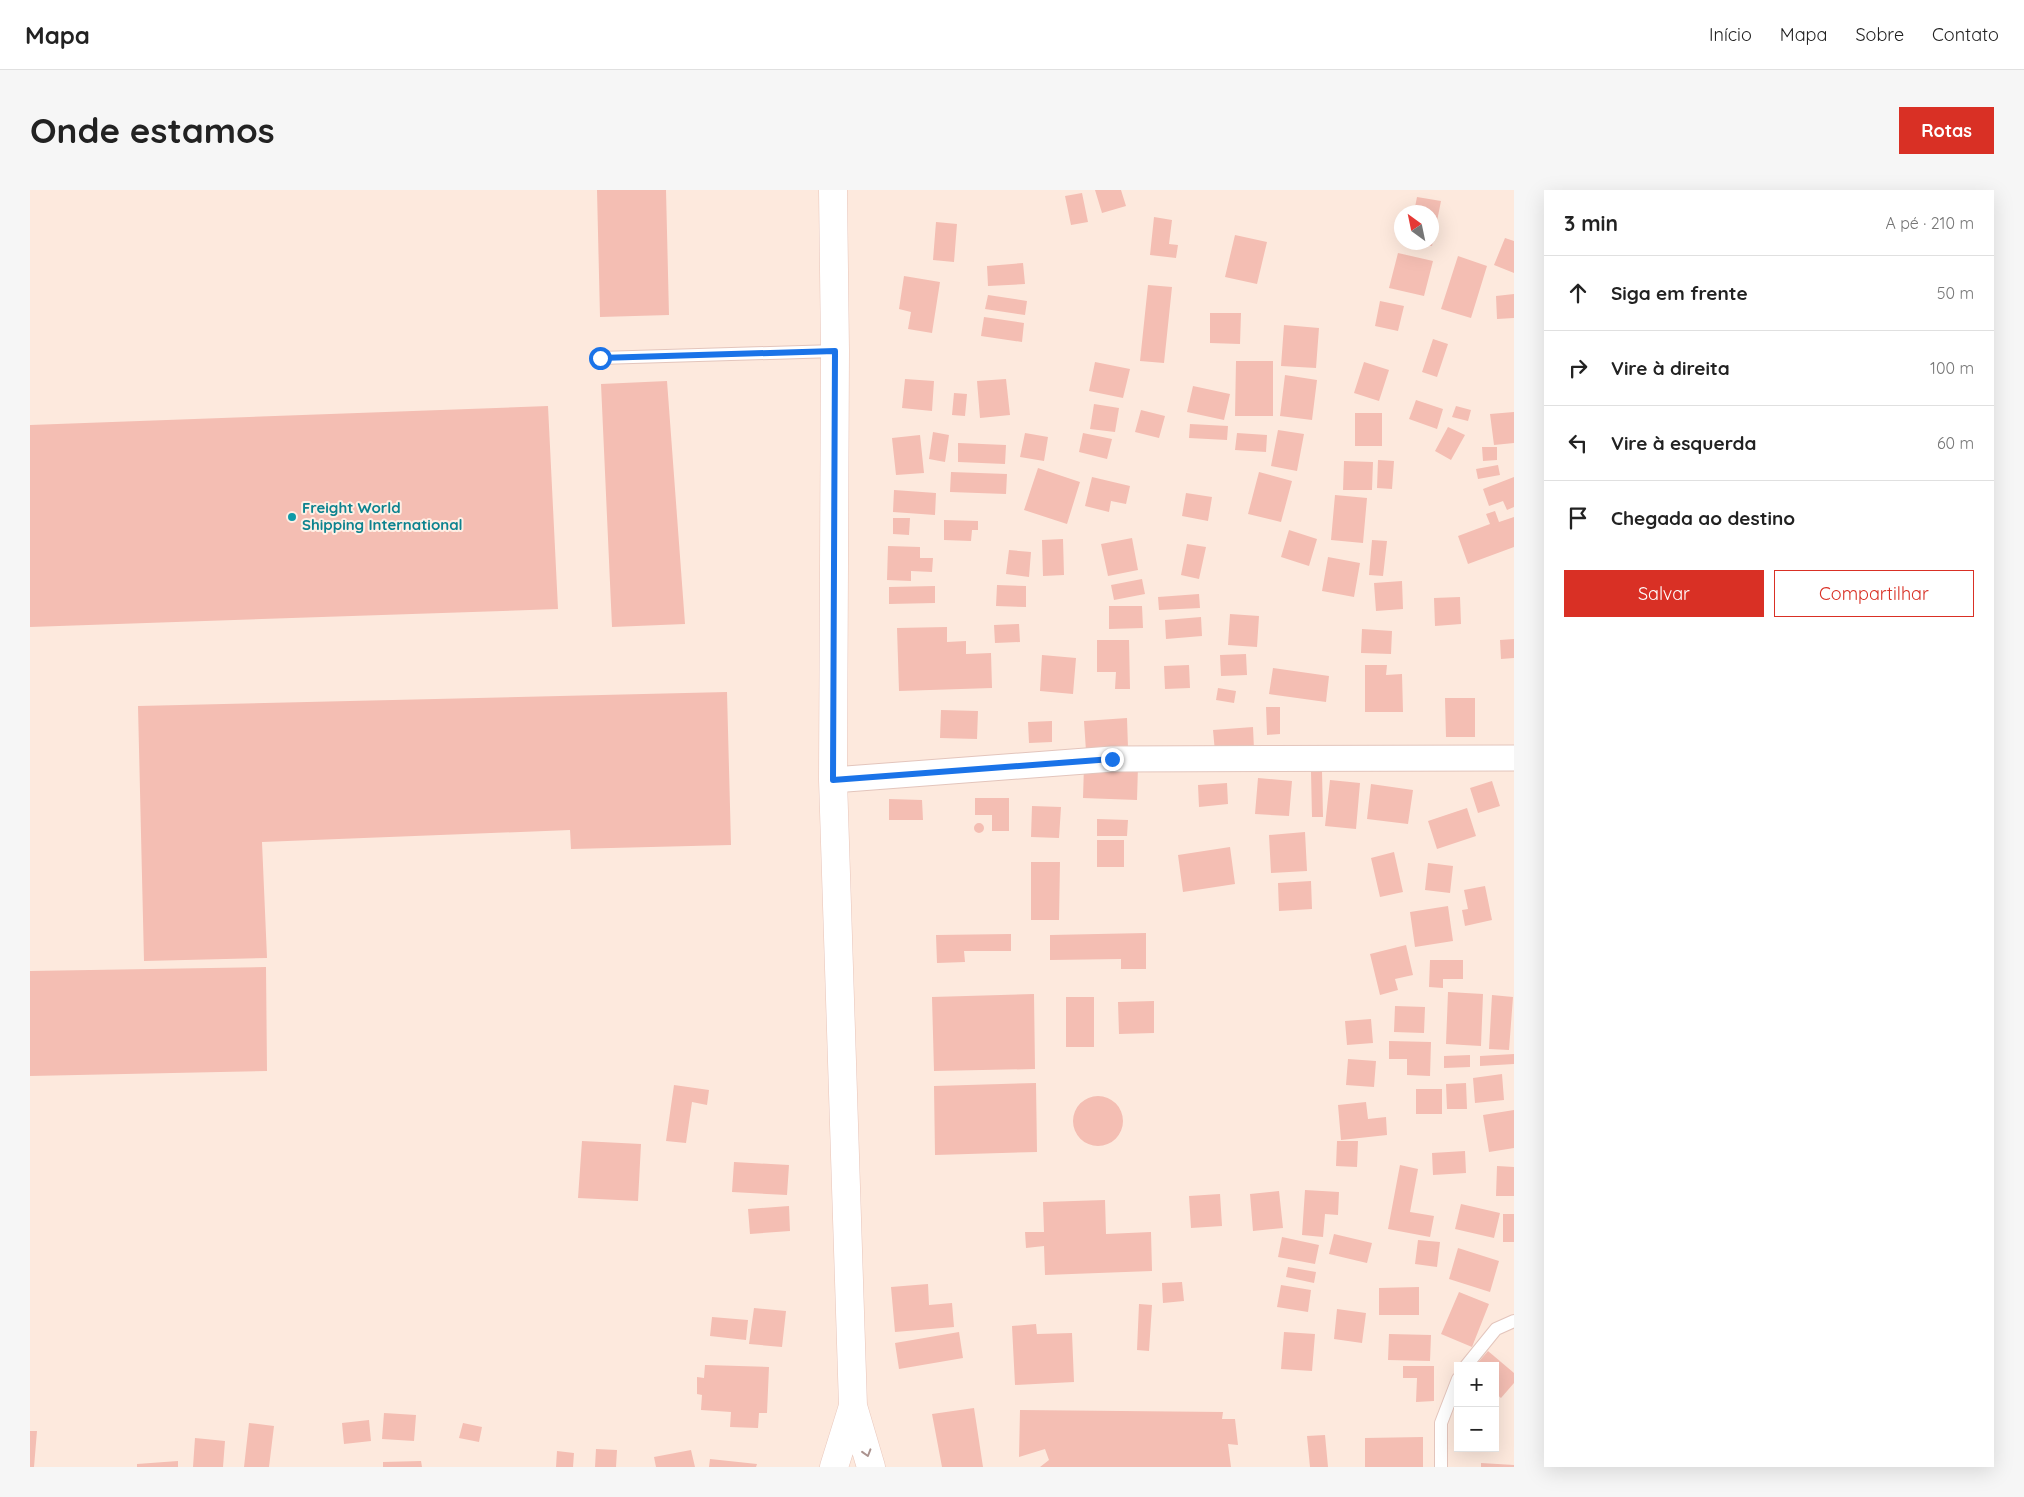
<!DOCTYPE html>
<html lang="pt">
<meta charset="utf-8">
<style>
body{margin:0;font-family:Quicksand,sans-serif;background:#f6f6f6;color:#222}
.controls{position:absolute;right:15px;bottom:15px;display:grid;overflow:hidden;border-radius:0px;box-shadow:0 5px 20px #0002}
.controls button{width:45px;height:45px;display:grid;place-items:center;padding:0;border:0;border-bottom:1px solid #e0e0e0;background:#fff;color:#222;font:25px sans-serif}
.compass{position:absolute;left:1364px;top:15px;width:45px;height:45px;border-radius:50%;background:#fff;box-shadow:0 5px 20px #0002;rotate:327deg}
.stop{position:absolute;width:15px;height:15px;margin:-11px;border:4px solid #1a73e8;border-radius:50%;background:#fff}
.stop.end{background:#1a73e8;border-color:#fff;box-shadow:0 1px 5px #0008}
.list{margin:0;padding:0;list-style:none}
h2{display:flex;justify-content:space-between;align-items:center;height:65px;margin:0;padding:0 20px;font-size:21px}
h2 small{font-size:16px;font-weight:400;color:#767676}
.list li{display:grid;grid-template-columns:32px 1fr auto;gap:15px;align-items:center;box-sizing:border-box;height:75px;padding:0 20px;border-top:1px solid #e0e0e0}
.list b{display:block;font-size:19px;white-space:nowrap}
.list em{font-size:16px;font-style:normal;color:#767676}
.actions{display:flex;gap:10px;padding:15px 20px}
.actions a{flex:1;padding:11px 0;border:1px solid #d93025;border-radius:0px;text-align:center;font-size:18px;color:#d93025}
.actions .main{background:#d93025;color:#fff}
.icon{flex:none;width:28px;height:28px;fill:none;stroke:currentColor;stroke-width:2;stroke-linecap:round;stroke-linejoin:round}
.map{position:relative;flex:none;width:1484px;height:1277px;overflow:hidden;border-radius:0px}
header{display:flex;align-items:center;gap:30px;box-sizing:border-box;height:70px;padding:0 25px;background:#fff;border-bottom:1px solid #e0e0e0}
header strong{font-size:24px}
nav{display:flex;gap:28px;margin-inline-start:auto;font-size:18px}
.intro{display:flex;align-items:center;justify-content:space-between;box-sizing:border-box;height:120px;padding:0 30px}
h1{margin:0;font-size:35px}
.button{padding:12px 22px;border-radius:0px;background:#d93025;color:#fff;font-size:18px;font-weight:700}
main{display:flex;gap:30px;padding:0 30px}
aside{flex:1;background:#fff;border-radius:0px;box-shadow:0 5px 20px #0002}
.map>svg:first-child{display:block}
.building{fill:#f4beb3}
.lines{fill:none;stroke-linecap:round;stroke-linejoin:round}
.lane-casing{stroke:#e3c5bc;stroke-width:14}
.street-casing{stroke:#e3c5bc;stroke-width:27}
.secondary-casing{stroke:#e8c4b9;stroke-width:29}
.lane{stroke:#fff;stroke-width:12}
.street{stroke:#fff;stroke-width:25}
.secondary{stroke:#fff;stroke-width:28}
.oneway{stroke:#ab938f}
.route{stroke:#1a73e8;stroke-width:6}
.culture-dot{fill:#0f9aa8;stroke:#ffeee4;stroke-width:2}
.labels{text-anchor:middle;stroke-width:4;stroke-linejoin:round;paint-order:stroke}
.culture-label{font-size:15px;font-weight:bold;fill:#0d838f;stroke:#ffeee4;text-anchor:start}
</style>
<header>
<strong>Mapa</strong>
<nav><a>Início</a><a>Mapa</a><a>Sobre</a><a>Contato</a></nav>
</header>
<div class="intro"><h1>Onde estamos</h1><a class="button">Rotas</a></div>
<main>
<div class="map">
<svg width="1484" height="1277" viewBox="0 0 1484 1277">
<rect width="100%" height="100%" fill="#fde9dd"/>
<!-- building -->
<path class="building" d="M567,0H636L639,125L570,127Z
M1065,0H1091L1096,16L1072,23Z
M1052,3L1058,32L1041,35L1035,6Z
M1387,7L1411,11L1402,56L1392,54L1402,52V22H1384Z
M1124,27L1142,30L1139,54L1148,55L1146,68L1120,65Z
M906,32L927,34L924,72L903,70Z
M1205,45L1237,52L1227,94L1195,87Z
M1475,48L1484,51V83L1464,75Z
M1368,63L1403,71L1394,106L1359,98Z
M1428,66L1457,76L1441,128L1411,119Z
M993,73L995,94L958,96L957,76Z
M874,86L910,92L902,143L878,139L881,122L869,119Z
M1118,95L1142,97L1134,173L1110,171Z
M1484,104V128L1467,129L1466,106Z
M958,105L997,111L995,125L955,119Z
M1350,111L1374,116L1368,141L1345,136Z
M1180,123H1211L1210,154L1180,153Z
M954,127L994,133L992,152L951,146Z
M1254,135L1289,138L1286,178L1251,176Z
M1403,149L1418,154L1407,187L1392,182Z
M1206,171H1243V226H1205Z
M1065,172L1100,179L1093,208L1059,201Z
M1334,172L1359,180L1349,211L1324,203Z
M1255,185L1287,190L1282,230L1250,226Z
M875,189L904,191L902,221L872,218Z
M976,189L980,225L950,228L947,191Z
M637,191L655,434L582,437L571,194Z
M1163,196L1200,204L1194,230L1157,222Z
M924,203L937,204L935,226L922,225Z
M1386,210L1413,219L1407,239L1379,229Z
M1064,214L1089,218L1085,242L1060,239Z
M518,216L528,419L0,437V235Z
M1426,216L1441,220L1438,231L1422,227Z
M1111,220L1135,226L1129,248L1105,242Z
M1484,222V253L1464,255L1460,224Z
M1325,223H1352V256H1325Z
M1160,234L1198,236L1197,250L1159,248Z
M1418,237L1435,245L1421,270L1405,261Z
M1248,240L1274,244L1267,281L1241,276Z
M903,242L919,245L915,272L899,269Z
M995,243L1018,247L1014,271L990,267Z
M1053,243L1082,249L1077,269L1049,262Z
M1207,243L1237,245L1236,262L1205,260Z
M890,245L894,283L866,285L862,248Z
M928,253L976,255L975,274L928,272Z
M1452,257H1467V270L1453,271Z
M1348,270L1364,271L1362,299L1347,298Z
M1314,271L1343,272L1342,300H1313Z
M1468,275L1470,285L1448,289L1446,279Z
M1008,278L1050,292L1037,334L994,320Z
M921,282L977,284L976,304L920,302Z
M1229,282L1262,291L1251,332L1218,324Z
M1062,287L1100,296L1096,314L1081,311L1079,322L1055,316Z
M1484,287V317L1477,320L1473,311L1459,316L1453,299Z
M864,300L906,303L905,325L863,322Z
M1156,303L1182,307L1178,331L1152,326Z
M1305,305L1337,308L1333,353L1301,350Z
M1465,321L1469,332L1484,327V357L1438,374L1428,346L1460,334L1456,324Z
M863,328H880L879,345L863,344Z
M914,330L948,331V340H942L941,351L914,350Z
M1259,340L1287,349L1279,376L1251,367Z
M1102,348L1108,380L1078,386L1071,354Z
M1033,349L1034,385L1013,386L1012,350Z
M1342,350L1357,351L1353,386L1339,385Z
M1157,354L1176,357L1169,389L1151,385Z
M858,356L890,357V368H903L902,382L881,381V391L857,390Z
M979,360L1001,362L999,387L976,384Z
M1298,367L1330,373L1324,407L1292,401Z
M1112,389L1115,404L1084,410L1081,395Z
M1372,391L1373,419L1346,421L1344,393Z
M967,395L996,396V417L966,416Z
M905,396V413L859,414V397Z
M1169,404L1170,418L1129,420L1128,407Z
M1430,407L1431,434L1405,436L1404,408Z
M1079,416H1112L1113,438L1079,439Z
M1200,424L1229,426L1227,457L1198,455Z
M1171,427L1172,446L1136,449L1135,430Z
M989,434L990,452L965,453L964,435Z
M917,437V452L936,451V464L961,463L962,498L869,501L867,438Z
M1332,439L1362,441L1361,464L1331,463Z
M1484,449V468L1471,469L1470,450Z
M1067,450H1099L1100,499H1085L1086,482H1067Z
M1216,464L1217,485L1191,486L1190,465Z
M1012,465L1046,468L1043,504L1010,501Z
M1159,475L1160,498L1135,499L1134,476Z
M1335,475H1357L1356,485L1372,484L1373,522H1335Z
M1243,478L1299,486L1296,512L1239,504Z
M1188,498L1206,501L1204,513L1186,510Z
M697,502L701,655L541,659L540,640L232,652L237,768L114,771L108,516Z
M1415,508H1445V547H1416Z
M1236,517H1250V544L1237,545Z
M911,520L948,521L947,549L910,548Z
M1097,528L1098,558L1056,561L1054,531Z
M1022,531V552L999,553L998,532Z
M1223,537L1224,559L1185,562L1183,540Z
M1054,575L1108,576L1107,610L1053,608Z
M1292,581L1293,627H1282L1281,582Z
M1228,588L1262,591L1259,626L1225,624Z
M1300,590L1330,593L1326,639L1295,636Z
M1462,591L1470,616L1448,623L1440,598Z
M1197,593L1198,614L1169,617L1168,595Z
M1341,594L1383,600L1378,634L1337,629Z
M945,608H979V641H962V625H945Z
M859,609L892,610L893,630H859Z
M1002,616L1031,617L1029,648L1001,647Z
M1437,618L1446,646L1407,659L1398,631Z
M1067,629L1098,630L1097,646H1067Z
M944 638a5 5 0 1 1 10 0a5 5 0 1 1-10 0Z
M1275,642L1277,681L1241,683L1239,645Z
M1067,650H1094V677H1067Z
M1200,657L1205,694L1153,702L1148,665Z
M1364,662L1373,702L1350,707L1341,668Z
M1001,672H1030L1029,730H1001Z
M1398,673L1423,676L1420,703L1395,700Z
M1281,691L1282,719L1249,721L1248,693Z
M1455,696L1462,730L1435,736L1432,720L1438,719L1434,700Z
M1418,716L1423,751L1385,757L1380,722Z
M1116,743V779H1091V769L1020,770V745Z
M981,744V761H934L935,772L907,773L906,745Z
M1376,755L1383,785L1365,789L1368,800L1350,805L1340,764Z
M1400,770H1433V789H1413V798L1399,797Z
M236,777L237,881L0,886V781Z
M1418,802L1453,804L1451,856L1416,854Z
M1004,804L1005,879L904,881L902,807Z
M1462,805L1483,807L1479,860L1459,859Z
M1036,807H1064V857H1036Z
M1124,811V843L1089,844L1088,812Z
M1365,816L1395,817L1394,843L1364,842Z
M1341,829L1343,853L1317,855L1315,831Z
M1359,851L1401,852L1400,886L1377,885V869H1359Z
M1484,864V874L1450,876V866Z
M1440,865V877L1414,878V866Z
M1318,869L1346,871L1344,897L1316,895Z
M1472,884L1474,910L1445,913L1443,888Z
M1006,893L1007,962L905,965L904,896Z
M1436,893L1437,919H1417L1416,894Z
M644,895L679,900L677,915L662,912L656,953L636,951Z
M1386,899H1412V924H1386Z
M1043 931a25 25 0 1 1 50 0a25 25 0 1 1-50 0Z
M1336,912L1338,929L1356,927L1357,945L1311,950L1308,915Z
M1484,920V958L1459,962L1453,925Z
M552,951L611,954L608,1011L548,1008Z
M1307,951H1328L1327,977L1306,976Z
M1435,961L1436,983L1403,985L1402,963Z
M704,972L759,975L757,1005L702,1002Z
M1370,975L1388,979L1380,1022L1404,1026L1400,1047L1358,1039Z
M1467,976L1484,977V1006H1466Z
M1275,1000L1309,1002L1308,1025L1295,1024L1293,1047L1272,1045Z
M1249,1001L1253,1038L1223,1041L1220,1004Z
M1190,1004L1192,1036L1161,1038L1159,1006Z
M1075,1010L1076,1044L1121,1042L1122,1081L1015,1085L1014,1056L996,1058L995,1042H1014L1013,1012Z
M1431,1014L1470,1023L1464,1048L1425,1039Z
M759,1016L760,1041L720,1044L718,1019Z
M1473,1024H1484V1052H1473Z
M1304,1044L1342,1053L1337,1073L1299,1064Z
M1252,1047L1289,1055L1285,1074L1248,1067Z
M1388,1050L1410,1052L1407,1077L1385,1074Z
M1428,1058L1469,1071L1460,1102L1419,1089Z
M1258,1077L1286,1082L1284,1093L1256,1087Z
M1152,1092L1154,1111L1133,1113L1132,1093Z
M898,1094L899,1115L922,1113L924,1137L865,1142L861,1097Z
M1251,1095L1281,1100L1278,1122L1247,1117Z
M1389,1097V1125H1349V1098Z
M1429,1102L1459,1114L1442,1157L1411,1144Z
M1109,1114L1122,1115L1119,1161L1107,1160Z
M724,1118L756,1121L752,1157L719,1154Z
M1307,1119L1336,1123L1332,1153L1304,1149Z
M682,1127L718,1130L716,1150L680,1146Z
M1006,1134L1007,1144L1042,1143L1044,1192L985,1195L982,1136Z
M929,1142L933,1168L869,1179L865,1153Z
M1254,1142L1285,1144L1282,1181L1251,1179Z
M1359,1144L1401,1145L1400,1171L1358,1170Z
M1458,1161L1484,1183V1193L1471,1208L1465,1203V1176H1445Z
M675,1175L739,1177L737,1223H729L728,1238L700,1237L701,1222L671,1220L672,1205L667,1204V1187L674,1188Z
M1373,1176H1404V1211L1386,1212L1387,1188H1373Z
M944,1218L953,1277H912L902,1224Z
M990,1220L1193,1222L1192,1229H1205L1208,1255L1198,1254L1201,1277H1010L1019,1270L1015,1259L989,1267Z
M354,1223L386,1225L384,1251L352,1249Z
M339,1230L341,1251L314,1254L312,1233Z
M219,1233L244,1236L239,1277H214Z
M433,1233L452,1237L449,1252L429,1248Z
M0,1241H7L4,1277H0Z
M1295,1245L1298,1277H1280L1277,1246Z
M1393,1247V1277H1335V1248Z
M165,1248L195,1251L193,1277H163Z
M566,1259L587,1260L586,1277H565Z
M661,1260L665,1277H626L624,1267Z
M527,1261L544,1263L543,1277H526Z
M680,1269L727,1274L726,1277H679Z
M148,1271V1277H107V1274Z
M391,1271L392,1277H353V1272Z
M1451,1273L1484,1275V1277H1451Z"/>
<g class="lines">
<defs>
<path id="lane" d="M570,168L805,161
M1436,1176L1466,1139L1484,1131
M1411,1277V1233L1428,1189"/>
<path id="street" d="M803,590L1082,569L1484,568"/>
<path id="secondary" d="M803,0L805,161L803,590L823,1216L841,1277
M804,1277L823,1216"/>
</defs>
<!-- lane casing -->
<use href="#lane" class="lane-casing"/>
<!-- street casing -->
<use href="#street" class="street-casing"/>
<!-- secondary casing -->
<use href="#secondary" class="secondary-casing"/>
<!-- lane -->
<use href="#lane" class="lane"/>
<!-- street -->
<use href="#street" class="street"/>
<!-- secondary -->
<use href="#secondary" class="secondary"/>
</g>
<!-- one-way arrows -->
<defs><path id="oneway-chevron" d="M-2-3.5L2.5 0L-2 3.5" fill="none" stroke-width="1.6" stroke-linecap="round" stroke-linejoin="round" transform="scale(1.25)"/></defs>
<use class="oneway" href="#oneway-chevron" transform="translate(837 1263) rotate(73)"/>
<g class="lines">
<!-- route -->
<path class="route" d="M570,168L805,161L803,590L1082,569"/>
</g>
<!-- markers -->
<circle class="culture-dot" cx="262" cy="327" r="5"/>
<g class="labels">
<!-- culture labels -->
<g class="culture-label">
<text x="272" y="323">Freight World<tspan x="272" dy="17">Shipping International</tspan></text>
</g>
</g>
</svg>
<div class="controls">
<button>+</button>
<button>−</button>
</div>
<svg class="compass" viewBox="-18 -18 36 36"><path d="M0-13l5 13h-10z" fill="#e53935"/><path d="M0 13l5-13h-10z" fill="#767676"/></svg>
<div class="stop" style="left:570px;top:168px"></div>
<div class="stop end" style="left:1082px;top:569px"></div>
</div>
<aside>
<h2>3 min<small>A pé · 210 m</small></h2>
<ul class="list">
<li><svg class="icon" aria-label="ahead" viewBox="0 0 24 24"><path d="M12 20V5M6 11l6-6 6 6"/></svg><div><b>Siga em frente</b></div><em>50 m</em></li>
<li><svg class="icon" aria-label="right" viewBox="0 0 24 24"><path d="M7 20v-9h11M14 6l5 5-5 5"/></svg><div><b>Vire à direita</b></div><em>100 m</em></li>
<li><svg class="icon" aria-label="left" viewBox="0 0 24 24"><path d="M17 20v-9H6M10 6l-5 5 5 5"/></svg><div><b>Vire à esquerda</b></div><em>60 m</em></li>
<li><svg class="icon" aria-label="arrive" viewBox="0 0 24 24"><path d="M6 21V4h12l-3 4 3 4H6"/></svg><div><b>Chegada ao destino</b></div></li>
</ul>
<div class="actions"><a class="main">Salvar</a><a>Compartilhar</a></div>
</aside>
</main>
